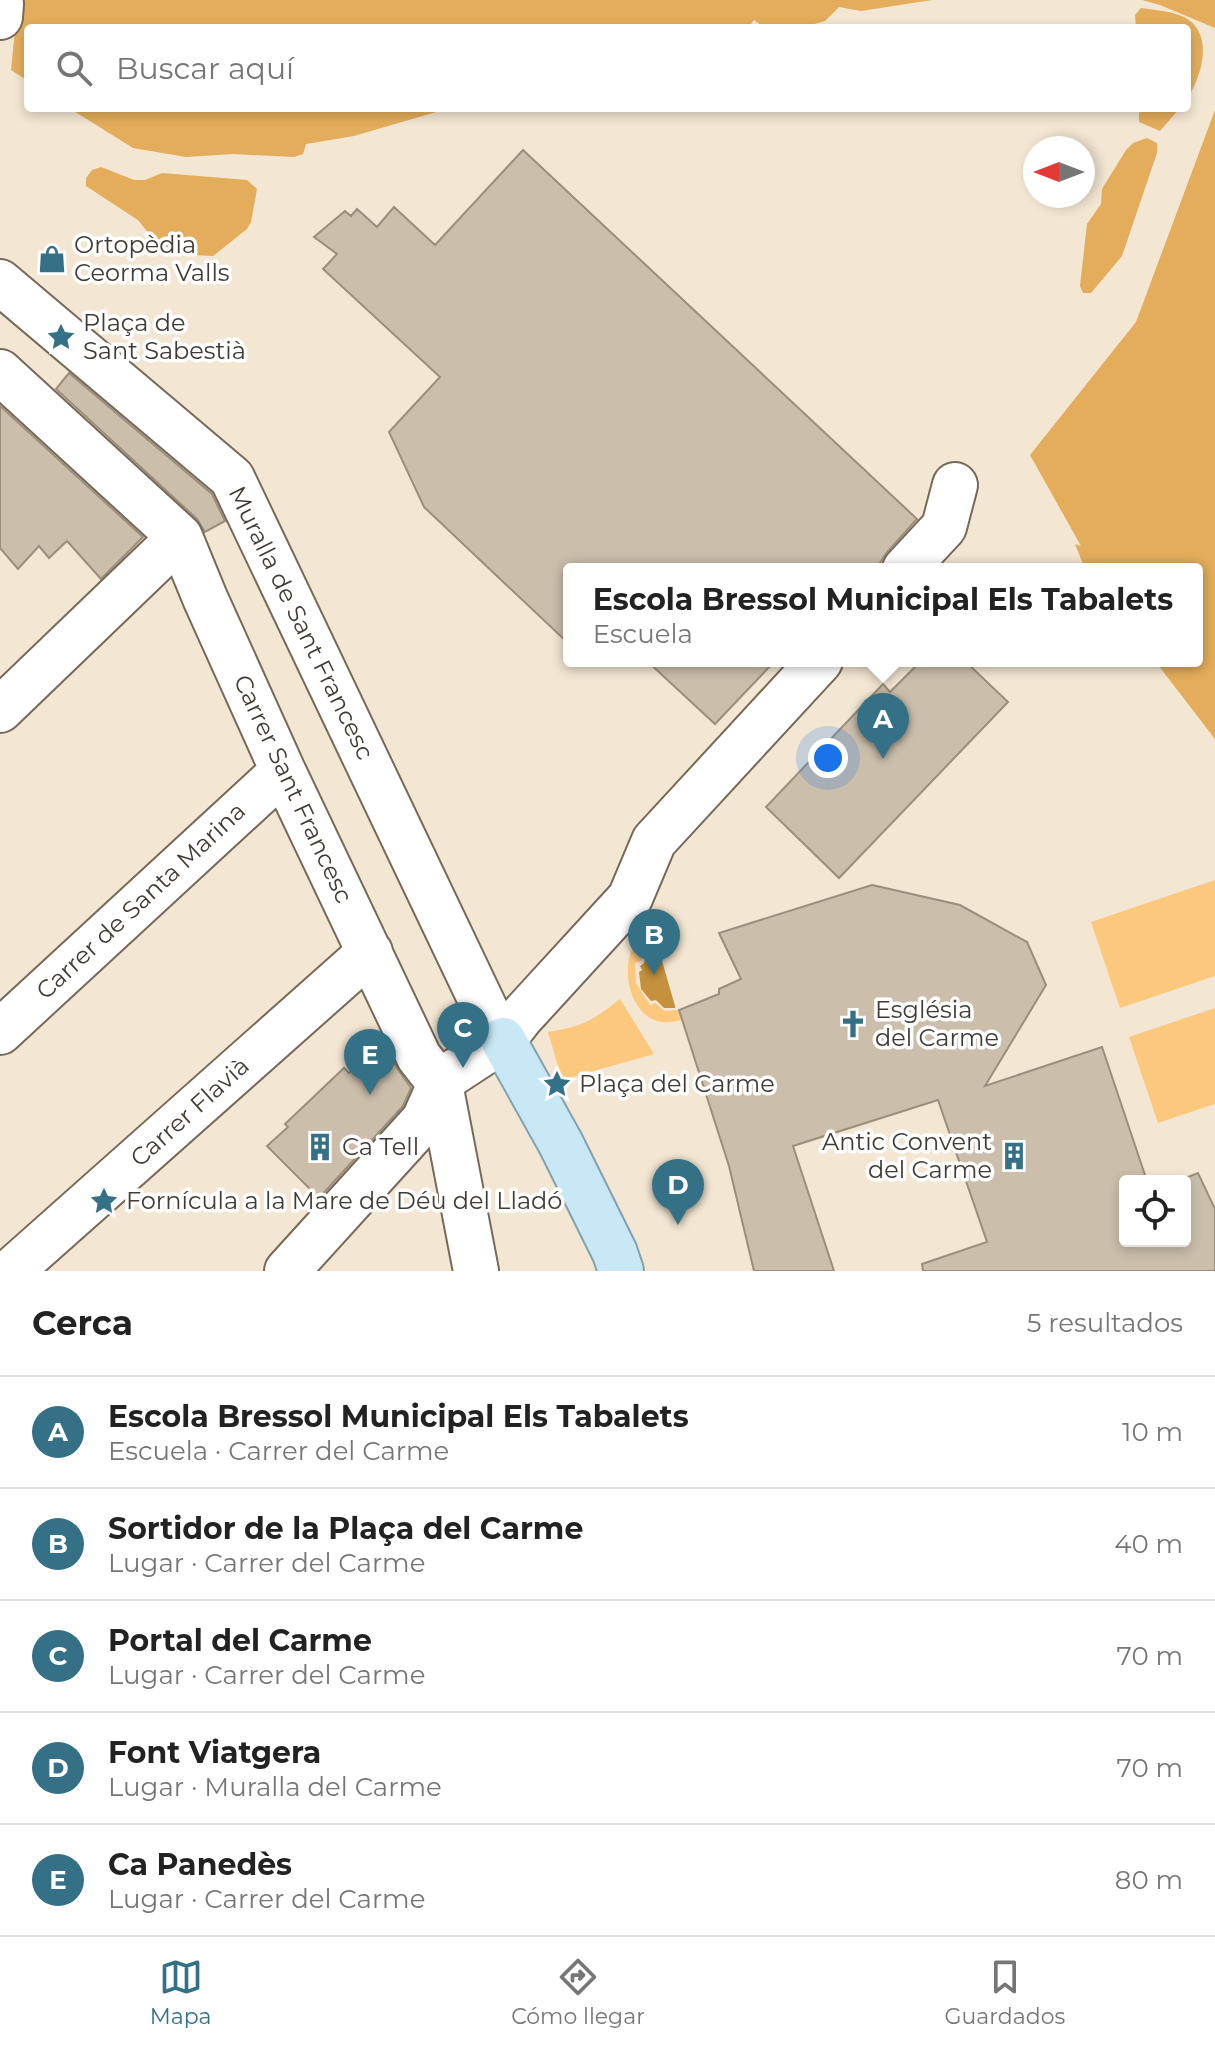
<!DOCTYPE html>
<html lang="es">
<meta charset="utf-8">
<style>
body{margin:0;font-family:Montserrat,sans-serif;background:#f2f2f2;color:#222}
.controls{position:absolute;right:24px;bottom:24px;display:grid;overflow:hidden;border-radius:8px;box-shadow:0 4px 12px #0003}
.controls button{width:72px;height:72px;display:grid;place-items:center;padding:0;border:0;border-bottom:2px solid #e0e0e0;background:#fff;color:#222;font:40px sans-serif}
.compass{position:absolute;left:1023px;top:136px;width:72px;height:72px;border-radius:50%;background:#fff;box-shadow:0 4px 12px #0003;rotate:270deg}
.you{position:absolute;left:828px;top:758px;width:28px;height:28px;margin:-20px;border:6px solid #fff;border-radius:50%;background:#1a73e8;box-shadow:0 0 0 12px #1a73e833}
.badge{display:grid;place-items:center;width:52px;height:52px;border-radius:50%;background:#347187;color:#fff;font-size:26px;font-weight:700}
.pin{position:absolute;translate:-50% -66px;filter:drop-shadow(0 2px 4px #0008)}
.pin::after{content:'';position:absolute;top:42px;width:28px;height:24px;background:inherit;clip-path:polygon(0 0,100% 0,50% 100%)}
.popup{position:absolute;left:563px;top:563px;width:640px;height:104px;box-sizing:border-box;display:grid;place-content:center;border-radius:8px;background:#fff;filter:drop-shadow(0 2px 6px #0005);font-size:26px;white-space:nowrap;color:#767676}
.popup b{font-size:30px;color:#222}
.popup::after{content:'';position:absolute;left:50%;top:100%;margin-left:-16px;border:16px solid transparent;border-top-color:#fff}
.list{margin:0;padding:0;list-style:none}
h2{display:flex;justify-content:space-between;align-items:center;height:104px;margin:0;padding:0 32px;font-size:34px}
h2 small{font-size:26px;font-weight:400;color:#767676}
.list li{display:grid;grid-template-columns:52px 1fr auto;gap:24px;align-items:center;box-sizing:border-box;height:112px;padding:0 32px;border-top:2px solid #e0e0e0}
.list b{display:block;font-size:30px;white-space:nowrap}
.list p{margin:0;font-size:26px;white-space:nowrap;color:#767676}
.list em{font-size:26px;font-style:normal;color:#767676}
.icon{flex:none;width:44px;height:44px;fill:none;stroke:currentColor;stroke-width:2;stroke-linecap:round;stroke-linejoin:round}
.map{position:relative;flex:none;width:1215px;height:1271px;overflow:hidden}
.search{position:absolute;background:#fff;box-shadow:0 4px 12px #0003;left:24px;right:24px;top:24px;height:88px;display:flex;align-items:center;gap:20px;box-sizing:border-box;padding:0 28px;border-radius:8px;color:#767676;font-size:30px}
.sheet{height:664px;background:#fff}
nav{display:flex;justify-content:space-around;align-items:center;box-sizing:border-box;height:112px;border-top:2px solid #e0e0e0;background:#fff;font-size:22px;color:#767676}
nav a{display:grid;justify-items:center;gap:4px}
nav .on{color:#347187}
.map>svg:first-child{display:block}
.green{fill:#fbc87d}
.forest{fill:#e3ad5b}
.water{fill:#c5913d}
.building{fill:#cbbeab;stroke:#9b8e7c;stroke-width:2}
.lines{fill:none;stroke-linecap:round;stroke-linejoin:round}
.minor-casing{stroke:#756958;stroke-width:48}
.major-casing{stroke:#81a2ae;stroke-width:48}
.minor{stroke:#fff;stroke-width:44}
.major{stroke:#c8e8f6;stroke-width:44}
.labels{text-anchor:middle;stroke-width:7;stroke-linejoin:round;paint-order:stroke}
.poi-label{font-size:24px;fill:#413b33;stroke:#fff;text-anchor:start}
.street-label{font-size:24px;fill:#413b33;stroke:#fff}
</style>
<div class="map">
<svg width="1215" height="1271" viewBox="0 0 1215 1271">
<rect width="100%" height="100%" fill="#f3e6d2"/>
<!-- green -->
<path class="green" d="M1215,880V976L1120,1008L1091,922Z
M657,929L660,943L647,948L641,961L635,963L636,983L650,1005L655,1003L665,1011L678,1010L682,1020C676,1021 669,1023 662,1022C631,1019 618,966 636,943C641,937 649,933 657,929Z
M620,999L654,1054L562,1080L548,1032C581,1027 594,1020 620,999Z
M1215,1008V1104L1158,1123L1129,1037Z"/>
<!-- forest -->
<path class="forest" d="M18,0H932L861,11L839,7L825,21L800,28H765L754,20L748,28H28V81L11,70Z
M1142,0H1215V28L1160,5Z
M1141,8C1155,10 1171,11 1184,17C1215,33 1202,76 1187,99V28H1136L1135,15Z
M69,108H450L354,136L306,144L303,154L294,157L233,154L186,157L133,148Z
M1144,108H1180L1160,131L1139,122V113Z
M1215,110V739L1155,661H1197V569H1085L1075,544L1081,546L1030,455L1136,322Z
M1147,138L1157,143V153L1122,256L1091,293H1083L1080,286L1087,224L1101,204L1102,189L1126,150L1133,143Z
M101,167L134,180H145L162,173L247,180L257,189L251,222L247,229L213,256L193,255L157,244L138,220L86,186V178L92,170Z"/>
<!-- water -->
<path class="water" d="M658,947L675,1006V1008H664L656,1000L651,1001L641,989L639,972L642,970L640,966L644,963L647,952Z"/>
<!-- building -->
<path class="building" d="M523,150L917,519L887,552L876,569H569V644L424,507L389,432L440,377L323,269L337,254L314,237L345,211L351,216L357,209L377,227L394,207L435,245Z
M69,373L212,494L225,521L205,532L197,519L56,389Z
M0,406L143,537L101,579L67,541L49,558L39,546L18,569L0,548Z
M647,661H775L715,724Z
M921,661H965L1008,702L839,878L766,807L883,684L890,692Z
M872,885L960,905L1027,942L1046,985L985,1086L1102,1047L1147,1181H1125V1241H1185V1181H1178L1198,1173L1215,1209V1271H923L922,1264L987,1242L938,1100L793,1146L834,1271H754L729,1166L679,1010L719,994V989L741,979L719,933Z
M385,1044L397,1068L411,1088L403,1106L319,1198L267,1146L288,1127L285,1124L344,1068L349,1073Z"/>
<g class="lines">
<defs>
<path id="minor" d="M0,17L1,4
M0,282L232,478L488,1015L503,1040
M0,372L180,537L205,598L283,771L419,1057L440,1084L476,1271
M905,569L944,527L955,485
M0,710L180,537
M0,1032L283,771
M11,1271L370,952
M287,1271L424,1120L440,1084L448,1076L503,1040L521,1017L630,898L654,841L820,661"/>
<path id="major" d="M503,1040L561,1144L615,1253L621,1271"/>
</defs>
<!-- minor casing -->
<use href="#minor" class="minor-casing"/>
<!-- major casing -->
<use href="#major" class="major-casing"/>
<!-- minor -->
<use href="#minor" class="minor"/>
<!-- major -->
<use href="#major" class="major"/>
</g>
<!-- icons -->
<defs>
<symbol id="shop-bare" viewBox="-9 -9 18 18"><path d="M-5-2.5h2.3a2.7 3.5 0 0 1 5.4 0H5L5.5 6h-11ZM-1.5-2.5h3a1.5 2.3 0 0 0-3 0Z" fill="#347187" stroke="#fff" stroke-width="2.5" paint-order="stroke"/></symbol>
<symbol id="sight-bare" viewBox="-9 -9 18 18"><path d="M0-6L1.8-2.2L6-1.7L2.9 1.2L3.7 5.4L0 3.3L-3.7 5.4L-2.9 1.2L-6-1.7L-1.8-2.2Z" fill="#347187" stroke="#fff" stroke-width="2.5" paint-order="stroke"/></symbol>
<symbol id="church-bare" viewBox="-9 -9 18 18"><path d="M-1.2-6h2.4v3.5h3.3v2.4h-3.3V6h-2.4V-.1h-3.3v-2.4h3.3Z" fill="#347187" stroke="#fff" stroke-width="2.5" paint-order="stroke"/></symbol>
<symbol id="building-bare" viewBox="-9 -9 18 18"><path d="M-4-6H4V6H1V3H-1V6H-4ZM-2.5-4.3h1.7v1.8h-1.7ZM.8-4.3h1.7v1.8H.8ZM-2.5-1h1.7V.8h-1.7ZM.8-1h1.7V.8H.8Z" fill="#347187" stroke="#fff" stroke-width="2.5" paint-order="stroke"/></symbol>
</defs>
<g fill-rule="evenodd">
<use href="#shop-bare" x="32" y="239" width="40" height="40"/>
<use href="#sight-bare" x="41" y="317" width="40" height="40"/>
<use href="#church-bare" x="833" y="1004" width="40" height="40"/>
<use href="#sight-bare" x="537" y="1064" width="40" height="40"/>
<use href="#building-bare" x="300" y="1127" width="40" height="40"/>
<use href="#building-bare" x="994" y="1136" width="40" height="40"/>
<use href="#sight-bare" x="84" y="1181" width="40" height="40"/>
</g>
<g class="labels">
<!-- poi labels -->
<g class="poi-label">
<text x="74" y="253">Ortopèdia<tspan x="74" dy="28">Ceorma Valls</tspan></text>
<text x="83" y="331">Plaça de<tspan x="83" dy="28">Sant Sabestià</tspan></text>
<text x="875" y="1018">Església<tspan x="875" dy="28">del Carme</tspan></text>
<text x="579" y="1092">Plaça del Carme</text>
<text x="992" y="1150" text-anchor="end">Antic Convent<tspan x="992" dy="28">del Carme</tspan></text>
<text x="342" y="1155">Ca Tell</text>
<text x="126" y="1209">Fornícula a la Mare de Déu del Lladó</text>
</g>
<!-- street labels -->
<g class="street-label">
<text transform="translate(301 623) rotate(64)" y="8">Muralla de Sant Francesc</text>
<text transform="translate(293 789) rotate(65)" y="8">Carrer Sant Francesc</text>
<text transform="translate(141 901) rotate(-43)" y="8">Carrer de Santa Marina</text>
<text transform="translate(190 1112) rotate(-42)" y="8">Carrer Flavià</text>
</g>
</g>
</svg>
<div class="controls">
<button><svg class="icon" aria-label="locate" viewBox="0 0 24 24"><circle cx="12" cy="12" r="6"/><path d="M12 2v4M12 18v4M2 12h4M18 12h4"/></svg></button>
</div>
<svg class="compass" viewBox="-18 -18 36 36"><path d="M0-13l5 13h-10z" fill="#e53935"/><path d="M0 13l5-13h-10z" fill="#767676"/></svg>
<div class="you"></div>
<div class="pin badge" style="left:883px;top:759px">A</div>
<div class="popup"><b>Escola Bressol Municipal Els Tabalets</b>Escuela</div>
<div class="pin badge" style="left:654px;top:975px">B</div>
<div class="pin badge" style="left:463px;top:1068px">C</div>
<div class="pin badge" style="left:678px;top:1225px">D</div>
<div class="pin badge" style="left:370px;top:1095px">E</div>
<div class="search"><svg class="icon" aria-label="search" viewBox="0 0 24 24"><circle cx="10" cy="10" r="6"/><path d="M15 15l6 6"/></svg>Buscar aquí</div>
</div>
<section class="sheet">
<h2>Cerca<small>5 resultados</small></h2>
<ul class="list">
<li><span class="badge">A</span><div><b>Escola Bressol Municipal Els Tabalets</b><p>Escuela · Carrer del Carme</p></div><em>10 m</em></li>
<li><span class="badge">B</span><div><b>Sortidor de la Plaça del Carme</b><p>Lugar · Carrer del Carme</p></div><em>40 m</em></li>
<li><span class="badge">C</span><div><b>Portal del Carme</b><p>Lugar · Carrer del Carme</p></div><em>70 m</em></li>
<li><span class="badge">D</span><div><b>Font Viatgera</b><p>Lugar · Muralla del Carme</p></div><em>70 m</em></li>
<li><span class="badge">E</span><div><b>Ca Panedès</b><p>Lugar · Carrer del Carme</p></div><em>80 m</em></li>
</ul>
</section>
<nav>
<a class="on"><svg class="icon" aria-label="map" viewBox="0 0 24 24"><path d="M3 6l6-2 6 2 6-2v14l-6 2-6-2-6 2zM9 4v14M15 6v14"/></svg>Mapa</a>
<a><svg class="icon" aria-label="directions" viewBox="0 0 24 24"><path d="M12 3l9 9-9 9-9-9zM9 14v-3h6M13 9l2 2-2 2"/></svg>Cómo llegar</a>
<a><svg class="icon" aria-label="saved" viewBox="0 0 24 24"><path d="M7 4h10v16l-5-4-5 4z"/></svg>Guardados</a>
</nav>
